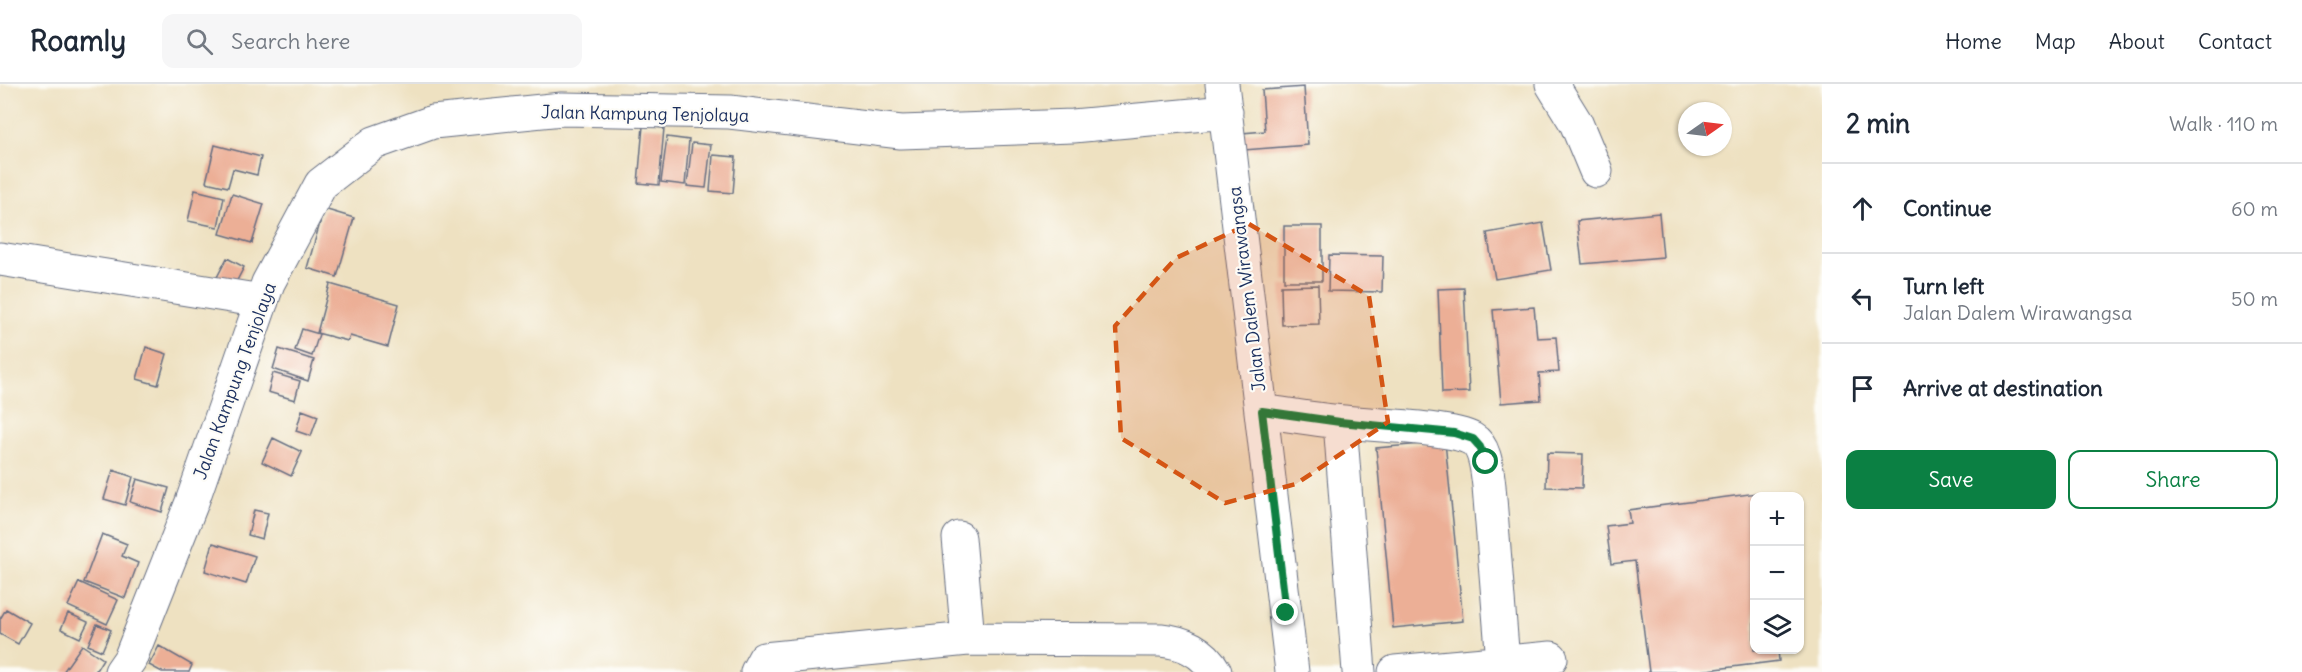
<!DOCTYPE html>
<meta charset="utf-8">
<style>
body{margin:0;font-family:Delius,sans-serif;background:#f6f6f7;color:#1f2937}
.controls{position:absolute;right:18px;bottom:18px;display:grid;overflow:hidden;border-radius:12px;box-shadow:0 2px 4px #0004}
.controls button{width:54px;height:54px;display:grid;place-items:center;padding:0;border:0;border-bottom:2px solid #e0e1e3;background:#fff;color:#1f2937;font:30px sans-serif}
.compass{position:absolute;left:1678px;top:18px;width:54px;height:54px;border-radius:50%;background:#fff;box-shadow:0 2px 4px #0004;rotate:76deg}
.stop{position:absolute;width:18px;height:18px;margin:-14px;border:4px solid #0b8043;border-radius:50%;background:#fff}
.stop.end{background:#0b8043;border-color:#fff;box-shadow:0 2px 6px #0008}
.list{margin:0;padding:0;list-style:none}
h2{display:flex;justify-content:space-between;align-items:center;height:78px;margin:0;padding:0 24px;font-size:26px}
h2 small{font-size:20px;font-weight:400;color:#747a83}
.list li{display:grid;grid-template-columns:39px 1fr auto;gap:18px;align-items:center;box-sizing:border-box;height:90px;padding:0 24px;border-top:2px solid #e0e1e3}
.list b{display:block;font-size:22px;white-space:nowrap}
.list p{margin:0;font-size:20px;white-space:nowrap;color:#747a83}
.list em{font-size:20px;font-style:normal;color:#747a83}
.actions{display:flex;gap:12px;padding:18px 24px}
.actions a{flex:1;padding:14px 0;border:2px solid #0b8043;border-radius:12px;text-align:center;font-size:21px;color:#0b8043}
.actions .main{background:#0b8043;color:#fff}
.icon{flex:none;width:33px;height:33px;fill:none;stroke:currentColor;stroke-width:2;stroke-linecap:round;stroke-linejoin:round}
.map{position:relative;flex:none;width:1822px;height:588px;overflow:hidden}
header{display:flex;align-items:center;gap:36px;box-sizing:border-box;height:84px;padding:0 30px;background:#fff;border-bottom:2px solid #e0e1e3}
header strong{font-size:28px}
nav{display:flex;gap:33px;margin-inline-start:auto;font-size:21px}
.search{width:420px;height:54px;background:#f6f6f7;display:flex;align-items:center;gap:15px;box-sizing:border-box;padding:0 21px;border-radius:12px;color:#747a83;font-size:22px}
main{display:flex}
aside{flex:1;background:#fff}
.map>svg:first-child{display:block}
.building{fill:#ecaf96}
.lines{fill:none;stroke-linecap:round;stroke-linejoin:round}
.minor-casing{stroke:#656d81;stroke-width:35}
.minor{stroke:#fff;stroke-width:33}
.route{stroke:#0b8043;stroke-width:8}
.marked{fill:#d45514;fill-opacity:0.2;stroke:#d45514;stroke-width:4.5;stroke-dasharray:12 8;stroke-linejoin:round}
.labels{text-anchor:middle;stroke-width:4.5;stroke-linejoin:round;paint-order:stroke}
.street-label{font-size:18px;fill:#1b2f5e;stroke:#fdfcf7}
</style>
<header>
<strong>Roamly</strong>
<div class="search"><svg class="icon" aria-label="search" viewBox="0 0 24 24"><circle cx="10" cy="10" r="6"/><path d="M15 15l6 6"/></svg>Search here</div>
<nav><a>Home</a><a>Map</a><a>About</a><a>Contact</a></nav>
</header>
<main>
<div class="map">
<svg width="1822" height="588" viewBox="0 0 1822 588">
<rect width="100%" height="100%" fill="#fdfcf7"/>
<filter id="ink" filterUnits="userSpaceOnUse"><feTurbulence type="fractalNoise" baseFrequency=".0167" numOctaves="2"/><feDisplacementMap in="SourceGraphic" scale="12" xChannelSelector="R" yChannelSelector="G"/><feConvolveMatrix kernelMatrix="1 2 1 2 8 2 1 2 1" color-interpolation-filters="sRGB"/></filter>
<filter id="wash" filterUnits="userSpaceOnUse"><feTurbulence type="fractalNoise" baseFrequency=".008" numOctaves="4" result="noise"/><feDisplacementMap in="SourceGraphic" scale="24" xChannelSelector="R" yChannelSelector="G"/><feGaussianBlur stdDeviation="1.35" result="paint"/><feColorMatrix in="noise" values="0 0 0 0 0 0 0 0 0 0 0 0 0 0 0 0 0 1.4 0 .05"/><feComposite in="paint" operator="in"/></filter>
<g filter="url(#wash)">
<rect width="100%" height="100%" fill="#eee1c1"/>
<g id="blocks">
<!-- building -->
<path class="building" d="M1304,3L1308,61L1244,66L1242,49L1265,47L1262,6Z
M643,42L664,44L659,101L638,99Z
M667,53L689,56L685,101L661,98Z
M692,59L711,61L706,104L687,102Z
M215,61L261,73L257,91L233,85L228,103L206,98Z
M713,71L736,73L733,109L710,107Z
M195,106L224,113L218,143L188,137Z
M232,110L264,120L252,159L220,150Z
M324,125L354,134L337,193L307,184Z
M1659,129L1663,173L1582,180L1577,137Z
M1543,139L1551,186L1495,195L1487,149Z
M1284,142H1322V197H1284Z
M1329,171L1383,172L1382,208L1328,207Z
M227,174L244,183L231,208L214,199Z
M330,200L399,220L388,263L350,252L348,257L317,249Z
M1318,201L1319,240L1282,241L1281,202Z
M1464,204L1469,308L1442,309L1438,205Z
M1534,223L1537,254L1556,253L1559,288L1539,289L1541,316L1501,319L1493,226Z
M302,245L319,250L312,272L295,266Z
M146,263L167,270L158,301L137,295Z
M279,265L314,276L308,297L273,285Z
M273,289L300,297L295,316L268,308Z
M302,326L318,332L311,352L296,347Z
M273,354L302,368L291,392L262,378Z
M1445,358L1463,537L1393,544L1376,364Z
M1547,369L1583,370L1582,404L1546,403Z
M113,386L133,393L125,421L104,415Z
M137,395L169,404L162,428L130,418Z
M1757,409L1758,412H1754V566H1778L1779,577L1692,588H1649L1635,477L1611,480L1606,442L1630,439L1628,426Z
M254,426L268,429L262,455L248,451Z
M102,450L127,460L122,472L138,479L125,514L84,498Z
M213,459L255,472L246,500L205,487Z
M79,498L118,516L107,540L68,522Z
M6,525L30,539L18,560L0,550V535Z
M68,529L88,538L80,554L61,545Z
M97,540L111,546L102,567L88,561Z
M82,561L103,575L95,588H63Z
M159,562L192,581L189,588H162L149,581Z"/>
</g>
</g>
<g filter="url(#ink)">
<use href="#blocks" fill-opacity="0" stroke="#656d81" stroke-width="1.5"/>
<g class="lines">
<defs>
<path id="minor" d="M1222,0L1292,588
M1552,0L1576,39L1596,87
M0,175L262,217
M1262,327C1289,331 1317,336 1344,338C1372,341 1452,343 1472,355C1486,363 1487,387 1489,402L1503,578
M1340,338L1359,588
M959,454L968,555
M121,588L130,575L192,418L268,199L321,100L374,59L433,38L562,25L730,28L901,48L1073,42L1226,28
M757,588L764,575L968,555L1161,556C1183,558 1204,567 1215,588
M1395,588L1551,574"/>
</defs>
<!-- minor casing -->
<use href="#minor" class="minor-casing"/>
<!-- minor -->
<use href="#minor" class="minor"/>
</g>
</g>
<g class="lines" filter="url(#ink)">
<!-- route -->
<path class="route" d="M1286,529L1262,327L1340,338L1454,349L1473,355L1480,363L1486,378"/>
</g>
<!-- marked area -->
<path class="marked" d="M1249,140L1369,212L1388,338L1296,400L1225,419L1121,354L1115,242L1176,174Z"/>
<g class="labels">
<!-- street labels -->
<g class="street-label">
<text transform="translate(645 30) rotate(1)" y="6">Jalan Kampung Tenjolaya</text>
<text transform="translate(1247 205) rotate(-97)" y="6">Jalan Dalem Wirawangsa</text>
<text transform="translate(235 297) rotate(-70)" y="6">Jalan Kampung Tenjolaya</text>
</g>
</g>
</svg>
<div class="controls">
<button>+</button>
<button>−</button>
<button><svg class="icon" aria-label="layers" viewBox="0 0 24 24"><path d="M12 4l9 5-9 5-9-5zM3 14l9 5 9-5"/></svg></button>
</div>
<svg class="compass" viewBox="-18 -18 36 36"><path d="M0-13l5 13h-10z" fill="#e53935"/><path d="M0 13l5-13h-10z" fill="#747a83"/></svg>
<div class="stop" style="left:1486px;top:378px"></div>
<div class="stop end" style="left:1286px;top:529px"></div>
</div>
<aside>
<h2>2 min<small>Walk · 110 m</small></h2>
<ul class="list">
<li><svg class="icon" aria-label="ahead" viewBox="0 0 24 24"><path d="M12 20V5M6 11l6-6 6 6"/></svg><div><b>Continue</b></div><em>60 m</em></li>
<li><svg class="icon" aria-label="left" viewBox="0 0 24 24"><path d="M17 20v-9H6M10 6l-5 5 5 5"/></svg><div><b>Turn left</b><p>Jalan Dalem Wirawangsa</p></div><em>50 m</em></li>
<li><svg class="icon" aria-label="arrive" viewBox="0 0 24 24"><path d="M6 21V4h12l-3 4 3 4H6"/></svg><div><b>Arrive at destination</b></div></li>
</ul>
<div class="actions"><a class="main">Save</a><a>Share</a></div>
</aside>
</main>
